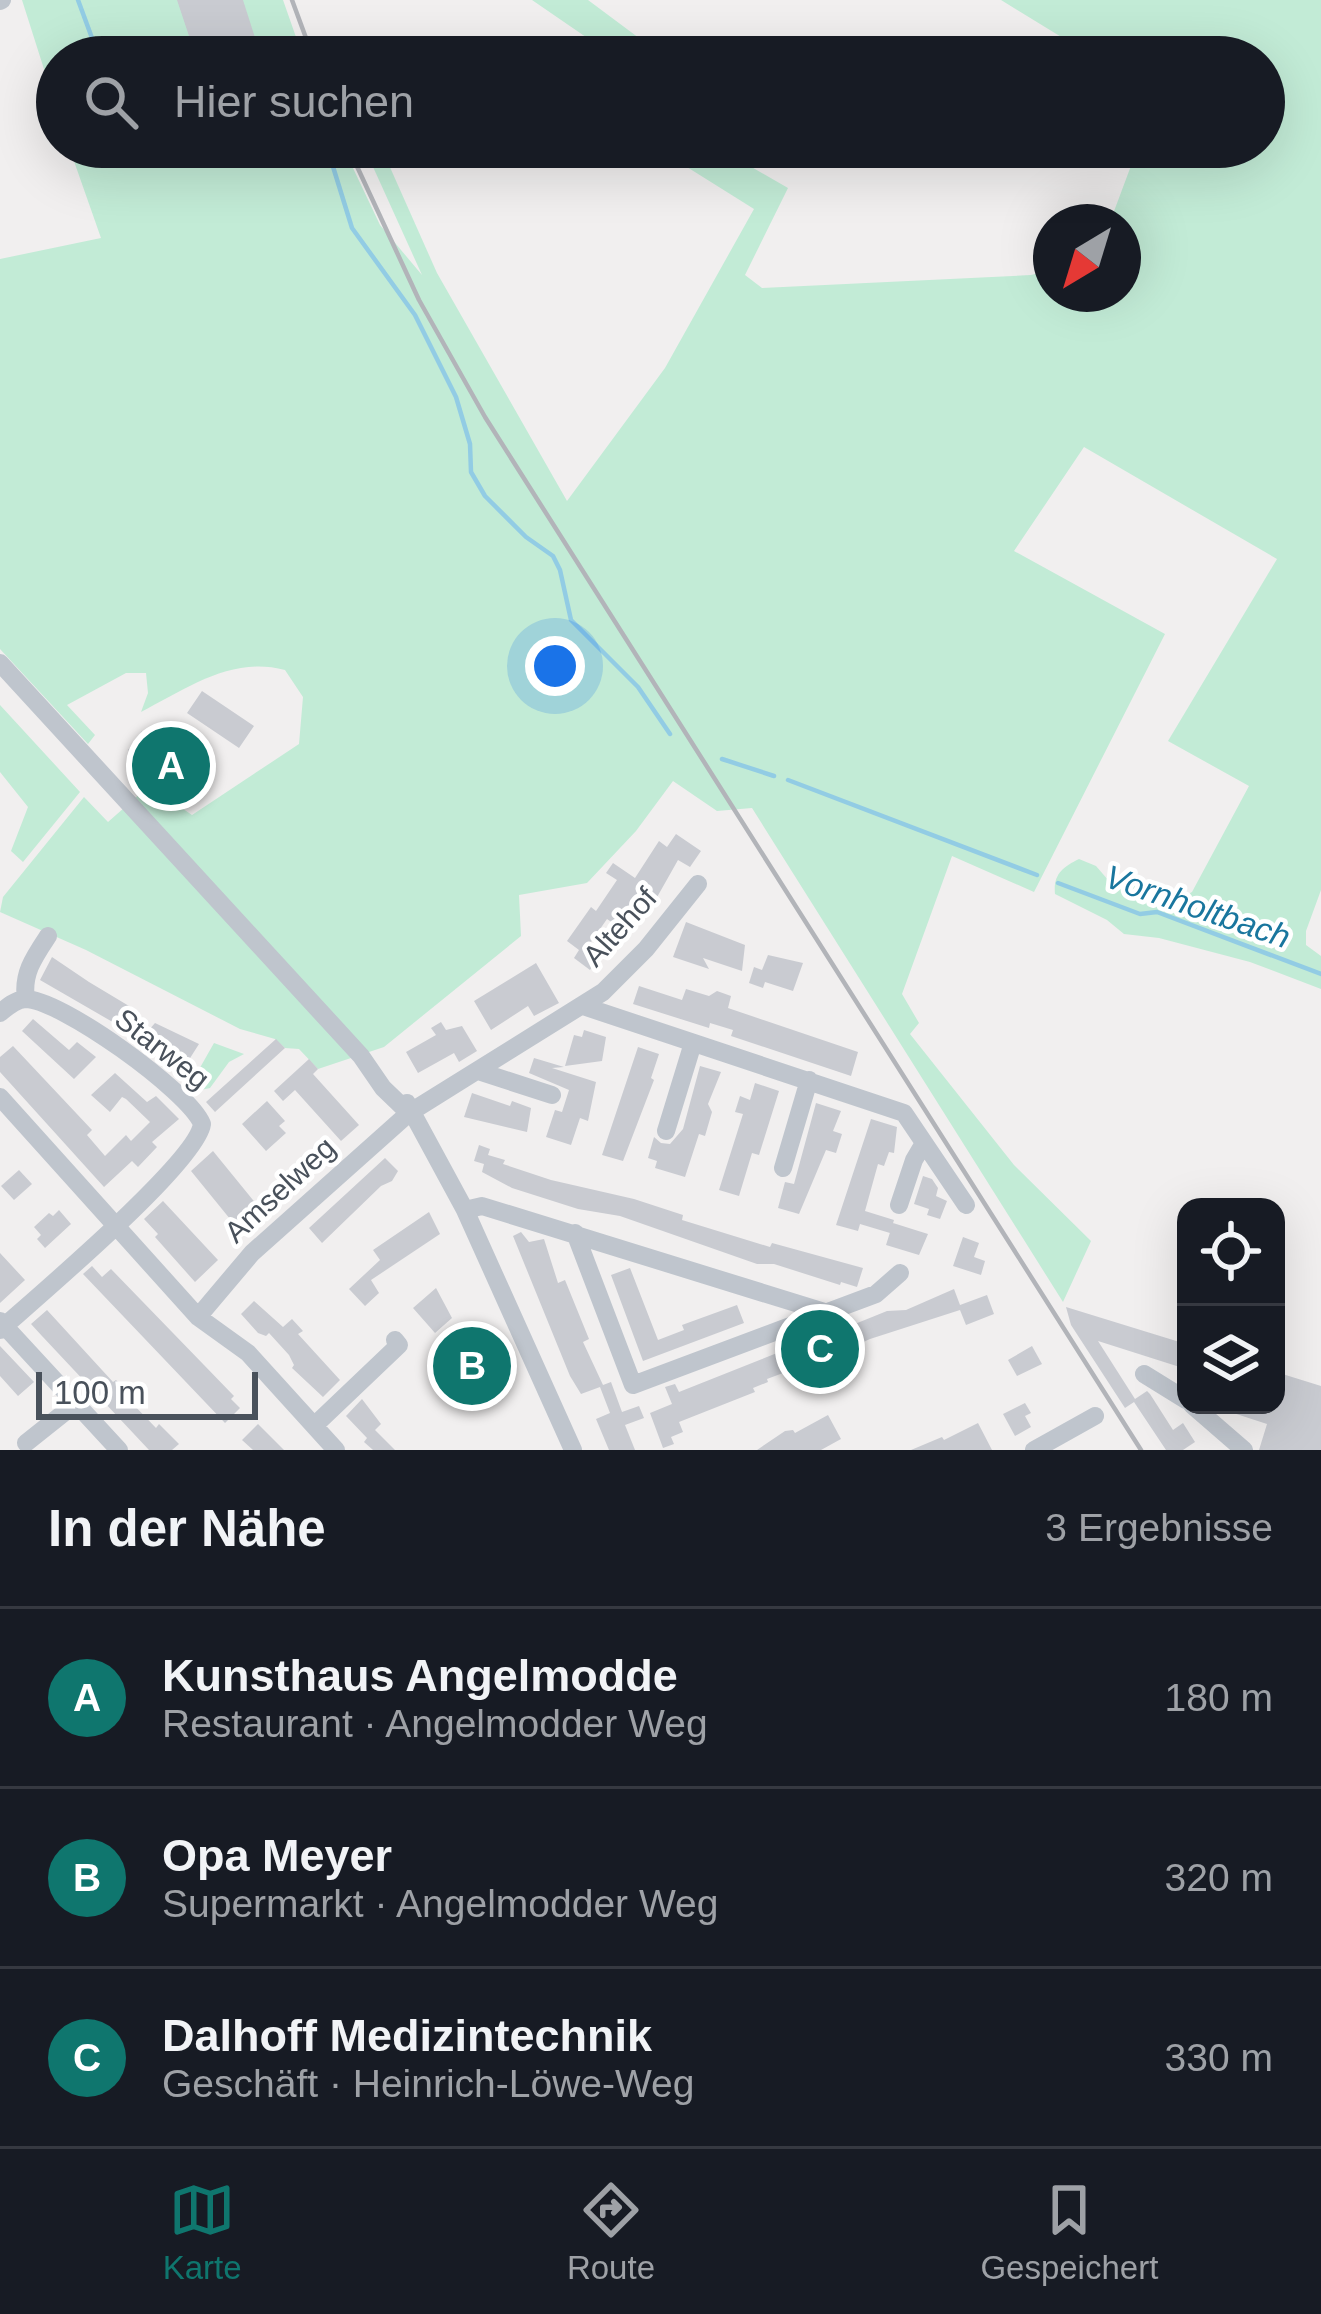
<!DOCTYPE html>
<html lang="de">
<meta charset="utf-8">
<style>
body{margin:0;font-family:Arial,sans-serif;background:#242831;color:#f1f3f6}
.controls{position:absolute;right:36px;bottom:36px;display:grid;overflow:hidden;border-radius:24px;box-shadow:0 12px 48px #0002}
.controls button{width:108px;height:108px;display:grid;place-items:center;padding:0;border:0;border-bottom:3px solid #363941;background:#171b24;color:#f1f3f6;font:60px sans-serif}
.compass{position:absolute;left:1033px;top:204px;width:108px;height:108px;border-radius:50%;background:#171b24;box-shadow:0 12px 48px #0002;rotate:218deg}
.scale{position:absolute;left:36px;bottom:30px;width:222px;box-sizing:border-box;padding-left:12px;border:6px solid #49515b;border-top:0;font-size:33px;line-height:42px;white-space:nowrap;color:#49515b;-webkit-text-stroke:9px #fff;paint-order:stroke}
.you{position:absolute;left:555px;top:666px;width:42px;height:42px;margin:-30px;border:9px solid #fff;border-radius:50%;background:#1a73e8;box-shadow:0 0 0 18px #1a73e833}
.badge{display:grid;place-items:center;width:78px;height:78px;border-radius:50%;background:#0f766e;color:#fff;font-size:39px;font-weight:700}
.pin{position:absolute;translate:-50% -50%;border:6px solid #fff;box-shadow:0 3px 12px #0006}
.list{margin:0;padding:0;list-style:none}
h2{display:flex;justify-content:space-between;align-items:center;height:156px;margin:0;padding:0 48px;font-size:51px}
h2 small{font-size:39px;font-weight:400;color:#9ea1a6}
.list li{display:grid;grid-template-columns:78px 1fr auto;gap:36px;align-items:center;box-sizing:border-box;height:180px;padding:0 48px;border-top:3px solid #363941}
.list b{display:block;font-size:45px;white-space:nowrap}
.list p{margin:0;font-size:39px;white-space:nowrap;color:#9ea1a6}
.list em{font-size:39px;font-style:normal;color:#9ea1a6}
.icon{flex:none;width:66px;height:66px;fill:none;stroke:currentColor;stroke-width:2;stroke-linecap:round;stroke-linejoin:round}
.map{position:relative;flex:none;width:1321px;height:1450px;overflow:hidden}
.search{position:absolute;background:#171b24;box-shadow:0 12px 48px #0002;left:36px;right:36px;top:36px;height:132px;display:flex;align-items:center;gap:30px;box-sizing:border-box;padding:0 42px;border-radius:66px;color:#9ea1a6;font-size:45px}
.sheet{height:696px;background:#171b24}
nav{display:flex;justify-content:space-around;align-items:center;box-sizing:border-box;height:168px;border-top:3px solid #363941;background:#171b24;font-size:33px;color:#9ea1a6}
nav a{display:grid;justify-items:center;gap:6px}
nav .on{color:#0f766e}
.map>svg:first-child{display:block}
.green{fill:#c2ebd6}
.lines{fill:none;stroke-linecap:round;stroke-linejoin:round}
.stream{stroke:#92cce4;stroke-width:4.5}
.building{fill:#c9cbd1}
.minor{stroke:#bfc5cd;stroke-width:18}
.rail{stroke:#b2b4b9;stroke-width:4.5}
.labels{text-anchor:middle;stroke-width:9;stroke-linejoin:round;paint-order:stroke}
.street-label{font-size:30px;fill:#49515b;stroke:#fff}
.water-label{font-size:33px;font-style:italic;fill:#19769e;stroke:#fff}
</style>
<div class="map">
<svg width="1321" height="1450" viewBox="0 0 1321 1450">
<rect width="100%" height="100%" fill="#f1efef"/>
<!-- green -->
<path class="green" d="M22,0H283L303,57H57V110Z
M532,0H588L643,41L633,57H615Z
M1001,0H1321V890L1306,931V945L1321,956V989L1250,962L1159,938L1124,934L1107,920L1055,894C1053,874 1063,867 1079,859L1096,866L1109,881L1144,885L1181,898L1192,892L1249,786L1168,741L1277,559L1084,447L1014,551L1165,634L1034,892L952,856L902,994L919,1023L910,1034L1014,1165L1091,1241L1063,1302L752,808L717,811L673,781L636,831L587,883L519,895L521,936L384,1047L318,1069L299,1049L285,1048L275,1039L240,1029L86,950L0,912L3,897L84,797L108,822L149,786L192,815L299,744L303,697L285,670C231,656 188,688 141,712L148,693L146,673H126L67,705L95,735L88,744L0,649V259L101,238L69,147H343L380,225L422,275L364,147H381L437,273L567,501L665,368L754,209L655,147H717L788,188L745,275L762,288L1031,275L1051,270V294H1123V222H1110L1138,147H1264V57H1094Z
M0,705L80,792L23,862L11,851L28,807L0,772Z
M214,1043L244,1054L229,1062L210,1088L196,1091L193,1080Z"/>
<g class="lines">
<!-- stream -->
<path class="stream" d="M78,0L99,57
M135,147L154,157H330L352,228L415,315L456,397L470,444L471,472L485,496L526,537L553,556L560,570L571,620L638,687L670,734
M722,759L774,776
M788,780L1037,875
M1058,883L1140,914L1157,912L1321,974"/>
</g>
<!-- building -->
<path class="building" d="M177,0H243L257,44L219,57H196Z
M202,691L254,726L239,748L187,713Z
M142,731L206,777L195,792L185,785L176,797L153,779L158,772L128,750Z
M676,834L701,851L690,867L678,860L656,899L653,897L626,932L607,919L591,942L604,951L590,970L574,958L579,950L567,941L591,907L596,911L617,880L606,873L613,863L635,878L659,841L667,847Z
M686,922L745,945L742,971L703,958L709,969L673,957Z
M768,955L803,963L793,991L765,982L763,988L749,983L754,967L762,970Z
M52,957L89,982L139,1012L123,1028L40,980Z
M536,963L559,1003L534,1016L528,1006L491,1030L474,1001Z
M639,986L682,1000L686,989L709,996L717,991L731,996L728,1008L858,1052L851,1076L731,1036L733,1030L710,1023L709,1028L633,1004Z
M33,1019L69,1050L77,1042L96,1057L74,1079L22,1031Z
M441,1022L446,1030L462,1026L477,1051L459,1062L454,1053L418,1073L406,1052L436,1035L431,1028Z
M155,1023L199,1044L185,1066L141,1039Z
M584,1030L606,1037L602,1061L565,1066L574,1035L582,1037Z
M276,1039L285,1048L215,1112L206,1102Z
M13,1046L92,1130L87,1135L105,1156L126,1135L131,1141L150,1122L126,1099L122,1097L110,1112L91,1095L115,1073L147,1102L156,1096L179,1119L152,1142L157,1147L138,1167L132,1161L104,1187L0,1072V1057Z
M638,1047L659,1054L651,1078L654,1080L623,1161L602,1155Z
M534,1058L564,1067L552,1068L596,1082L588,1121L580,1118L571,1145L546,1137L555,1110L562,1112L569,1090L529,1073Z
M309,1059L318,1069L313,1074L359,1125L341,1141L295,1090L283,1101L274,1091Z
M700,1066L721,1072L708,1104L712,1112L705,1136L699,1134L685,1177L655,1168L657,1161L648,1158L654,1137L661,1143L670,1144L683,1129Z
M755,1083L779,1091L759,1155L752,1153L739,1196L719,1190L743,1114L735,1112L740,1096L750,1100Z
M472,1093L510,1106L512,1101L531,1108L527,1132L464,1117Z
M267,1101L285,1121L279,1126L286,1133L266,1151L242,1124Z
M816,1103L841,1111L833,1131L842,1134L836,1153L826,1150L799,1214L778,1208L785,1182L794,1184Z
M871,1119L897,1127L894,1153L889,1152L884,1166L878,1164L865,1211L894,1220L890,1233L860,1224L858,1231L836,1225Z
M479,1145L490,1149L488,1155L505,1160L503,1164L551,1180L634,1199L683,1215L682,1220L770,1247L772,1243L863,1268L857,1287L841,1282L840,1285L774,1264H757L620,1216L578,1209L512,1188L482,1172L484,1164L474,1161Z
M213,1151L261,1210L239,1230L191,1171Z
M385,1158L398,1171L392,1181L381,1186L322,1243L309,1228Z
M19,1170L32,1184L14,1200L1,1186Z
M923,1176L932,1179L938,1188L936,1196L947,1201L940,1219L927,1215L929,1209L914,1204Z
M163,1201L218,1260L195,1282L155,1237L158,1234L144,1219Z
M59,1210L71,1224L45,1248L37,1239L41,1235L34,1227L49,1213L53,1216Z
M429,1212L440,1234L371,1280L379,1293L365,1306L349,1289L380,1260L373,1250Z
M893,1223L928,1234L919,1255L886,1245Z
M521,1232L529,1242L544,1239L558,1283L565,1280L589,1339L583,1342L603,1385L611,1382L622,1412L639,1406L644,1418L625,1425L635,1450H609L596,1419L610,1413L600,1387L581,1394L570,1376L513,1236Z
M963,1237L979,1243L974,1257L985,1261L981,1275L953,1266Z
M0,1253L25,1280L0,1303Z
M92,1266L102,1277L111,1269L234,1396L231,1399L240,1408L225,1423L83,1274Z
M630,1268L658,1340L684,1330L682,1325L737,1305L744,1323L643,1361L611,1275Z
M436,1288L452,1318L435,1333L413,1308Z
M954,1289L960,1305L987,1295L994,1314L966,1325L960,1310L870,1339L792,1374L791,1370L767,1379L768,1382L753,1388L755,1392L679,1422L683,1432L671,1437L674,1444L663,1448L650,1413L672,1404L665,1387L675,1384L679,1392L777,1353L791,1350L793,1352L840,1330L887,1311L906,1310Z
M254,1301L283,1327L292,1319L303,1331L298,1334L340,1380L323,1397L292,1368L294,1365L289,1355L269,1333L266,1336L258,1333L241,1314Z
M1066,1307L1186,1344V1369L1098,1341L1135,1399L1147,1391L1150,1394L1173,1430L1183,1423L1195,1442L1183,1450H1166L1134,1402L1125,1408L1071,1325Z
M47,1310L113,1382L116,1380L133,1398L130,1401L156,1428L159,1424L179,1444L172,1450H149L42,1336L31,1324Z
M0,1346L34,1382L18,1396L0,1376Z
M1032,1346L1042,1364L1017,1376L1008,1360Z
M479,1347L503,1399L493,1406L478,1385L474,1387L469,1374L458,1379L454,1367L466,1353Z
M1276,1372L1321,1386V1450H1259L1267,1424L1215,1407L1276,1405Z
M362,1399L381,1424L375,1430L395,1450H373L364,1442L367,1438L346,1416Z
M1025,1403L1031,1413L1025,1416L1031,1427L1015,1436L1003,1414Z
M828,1415L841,1439L821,1450H757L785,1431L793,1430L795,1433Z
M978,1423L992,1450H911L942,1437L944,1440Z
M258,1424L284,1450H253L242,1440Z"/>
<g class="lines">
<!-- minor -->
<path class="minor" d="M0,1L2,0
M0,663L361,1056L383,1088L409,1113
M26,999C22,974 34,957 48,936
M583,1006L904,1113L966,1205
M0,1013C7,1007 15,1000 25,999C59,998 189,1091 202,1124C197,1162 37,1297 0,1330
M478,1071L552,1095
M0,1097L198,1317L248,1353L336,1450
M407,1103L465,1210L573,1450
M666,1131L693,1043
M783,1168L809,1080
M899,1205L914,1160L924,1143
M465,1210L482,1206L828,1313
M575,1233L633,1385L876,1294L900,1273
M198,1317L252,1253L409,1113L603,992L646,949L698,884
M0,1321L119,1450
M1144,1374L1186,1400
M1192,1405L1244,1450
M315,1425L399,1345L395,1340
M26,1443L75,1404
M1034,1450L1095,1416"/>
<!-- rail -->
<path class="rail" d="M292,0L313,57
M348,147L419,300L485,417L1141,1450"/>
</g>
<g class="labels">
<!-- street labels -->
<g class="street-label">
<text transform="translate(620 927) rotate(-48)" y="10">Altehof</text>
<text transform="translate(162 1049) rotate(38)" y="10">Starweg</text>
<text transform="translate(280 1190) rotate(-43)" y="10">Amselweg</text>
</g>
<!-- water labels -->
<g class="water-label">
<text transform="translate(1198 906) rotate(19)" y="12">Vornholtbach</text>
</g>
</g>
</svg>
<div class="controls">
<button><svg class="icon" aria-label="locate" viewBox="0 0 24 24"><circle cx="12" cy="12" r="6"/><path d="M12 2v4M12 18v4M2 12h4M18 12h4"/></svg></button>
<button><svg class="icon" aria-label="layers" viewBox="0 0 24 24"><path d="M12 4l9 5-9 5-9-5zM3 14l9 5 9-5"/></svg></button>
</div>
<svg class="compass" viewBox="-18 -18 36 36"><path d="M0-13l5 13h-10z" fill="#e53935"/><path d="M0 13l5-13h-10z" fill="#9ea1a6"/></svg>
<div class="scale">100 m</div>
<div class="you"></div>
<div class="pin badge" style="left:171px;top:766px">A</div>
<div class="pin badge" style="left:472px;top:1366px">B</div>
<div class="pin badge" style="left:820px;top:1349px">C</div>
<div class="search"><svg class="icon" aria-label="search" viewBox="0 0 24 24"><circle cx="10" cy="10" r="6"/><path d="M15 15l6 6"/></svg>Hier suchen</div>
</div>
<section class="sheet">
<h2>In der Nähe<small>3 Ergebnisse</small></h2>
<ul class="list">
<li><span class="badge">A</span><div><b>Kunsthaus Angelmodde</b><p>Restaurant · Angelmodder Weg</p></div><em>180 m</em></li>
<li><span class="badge">B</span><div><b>Opa Meyer</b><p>Supermarkt · Angelmodder Weg</p></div><em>320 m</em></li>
<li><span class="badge">C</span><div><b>Dalhoff Medizintechnik</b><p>Geschäft · Heinrich-Löwe-Weg</p></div><em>330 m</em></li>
</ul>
</section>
<nav>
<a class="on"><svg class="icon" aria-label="map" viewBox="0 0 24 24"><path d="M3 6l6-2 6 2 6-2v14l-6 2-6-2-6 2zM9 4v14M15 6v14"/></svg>Karte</a>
<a><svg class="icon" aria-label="directions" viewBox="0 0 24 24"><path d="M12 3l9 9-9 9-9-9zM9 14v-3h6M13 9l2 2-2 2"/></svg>Route</a>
<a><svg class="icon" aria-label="saved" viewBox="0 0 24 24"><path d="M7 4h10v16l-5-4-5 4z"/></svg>Gespeichert</a>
</nav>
